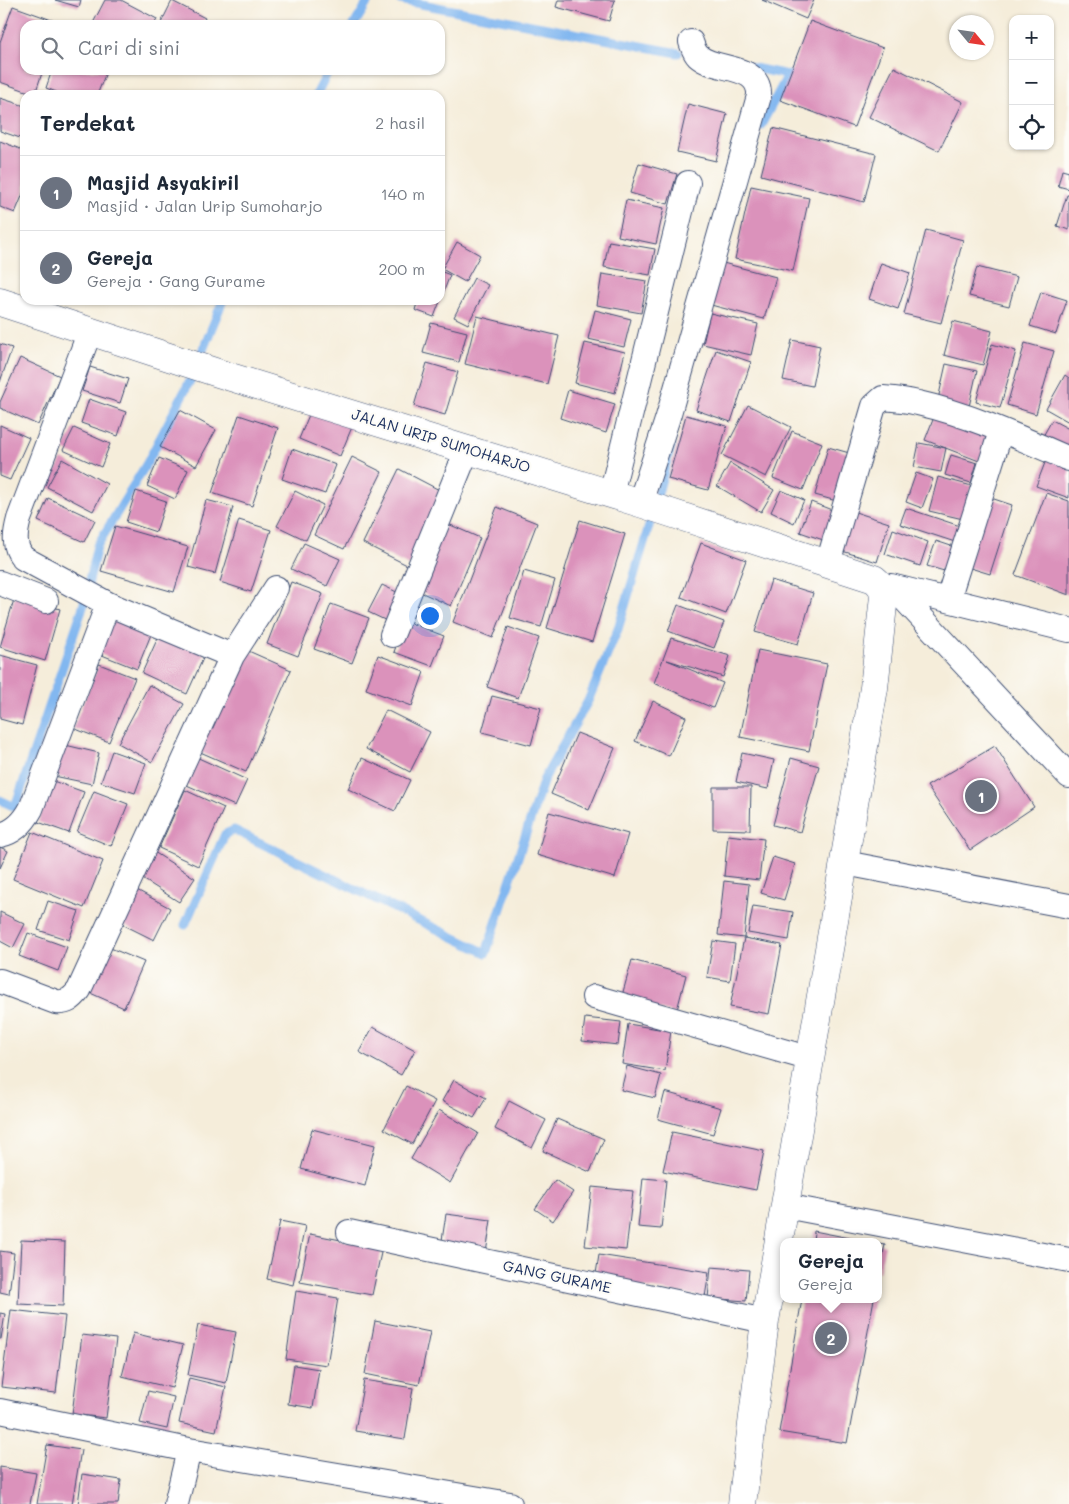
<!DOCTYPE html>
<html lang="id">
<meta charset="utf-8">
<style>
body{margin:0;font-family:Mali,sans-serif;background:#f6f6f7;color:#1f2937}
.controls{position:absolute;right:15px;top:15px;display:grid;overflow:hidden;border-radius:10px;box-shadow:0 1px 4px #0004}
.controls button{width:45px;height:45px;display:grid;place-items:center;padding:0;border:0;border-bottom:1px solid #e0e1e3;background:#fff;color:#1f2937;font:25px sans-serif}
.compass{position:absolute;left:949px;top:15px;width:45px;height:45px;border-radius:50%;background:#fff;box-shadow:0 1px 4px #0004;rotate:119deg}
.you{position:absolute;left:429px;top:615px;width:18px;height:18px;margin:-12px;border:4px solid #fff;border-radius:50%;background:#1a73e8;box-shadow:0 0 0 8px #1a73e833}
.badge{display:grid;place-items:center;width:32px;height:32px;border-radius:50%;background:#111827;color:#fff;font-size:16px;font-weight:700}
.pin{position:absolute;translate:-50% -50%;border:2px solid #fff;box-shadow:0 1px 5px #0006}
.popup{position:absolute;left:780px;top:1238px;width:102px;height:65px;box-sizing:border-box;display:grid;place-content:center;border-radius:10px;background:#fff;filter:drop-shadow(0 1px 4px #0005);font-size:16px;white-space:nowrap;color:#747a83}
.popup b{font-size:19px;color:#1f2937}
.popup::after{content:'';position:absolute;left:50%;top:100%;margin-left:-10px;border:10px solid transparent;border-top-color:#fff}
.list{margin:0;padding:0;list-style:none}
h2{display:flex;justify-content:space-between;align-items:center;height:65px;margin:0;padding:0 20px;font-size:21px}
h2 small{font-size:16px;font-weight:400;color:#747a83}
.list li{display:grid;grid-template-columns:32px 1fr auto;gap:15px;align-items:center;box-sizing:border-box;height:75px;padding:0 20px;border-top:1px solid #e0e1e3}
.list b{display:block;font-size:19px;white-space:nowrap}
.list p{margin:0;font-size:16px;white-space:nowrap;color:#747a83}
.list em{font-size:16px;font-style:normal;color:#747a83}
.icon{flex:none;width:28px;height:28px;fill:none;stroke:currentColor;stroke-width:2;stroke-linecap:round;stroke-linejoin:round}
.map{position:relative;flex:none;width:1069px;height:1504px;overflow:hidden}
.search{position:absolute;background:#fff;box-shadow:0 1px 4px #0004;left:20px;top:20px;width:425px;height:55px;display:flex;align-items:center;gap:12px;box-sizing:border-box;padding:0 18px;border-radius:15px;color:#747a83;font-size:19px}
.panel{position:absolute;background:#fff;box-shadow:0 1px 4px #0004;left:20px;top:90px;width:425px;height:215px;border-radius:15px}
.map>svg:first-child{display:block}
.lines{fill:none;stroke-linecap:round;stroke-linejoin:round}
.stream{stroke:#82b7f0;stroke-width:9}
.building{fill:#db92bb}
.minor-casing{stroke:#3c4c71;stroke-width:26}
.tertiary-casing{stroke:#3c4c71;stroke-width:29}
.minor{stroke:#fff;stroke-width:24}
.tertiary{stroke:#fff;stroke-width:28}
.labels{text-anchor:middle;stroke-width:4.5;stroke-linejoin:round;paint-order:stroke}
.street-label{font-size:15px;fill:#1b2f5e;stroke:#fdfcf7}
</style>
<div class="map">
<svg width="1069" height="1504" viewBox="0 0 1069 1504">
<rect width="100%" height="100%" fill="#fdfcf7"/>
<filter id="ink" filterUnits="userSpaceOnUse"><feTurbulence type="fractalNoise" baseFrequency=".02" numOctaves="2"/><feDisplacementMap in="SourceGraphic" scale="10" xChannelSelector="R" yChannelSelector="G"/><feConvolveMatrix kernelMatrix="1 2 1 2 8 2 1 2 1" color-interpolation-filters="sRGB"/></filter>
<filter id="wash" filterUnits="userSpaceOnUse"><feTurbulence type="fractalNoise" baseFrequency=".0096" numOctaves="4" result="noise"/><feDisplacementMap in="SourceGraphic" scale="20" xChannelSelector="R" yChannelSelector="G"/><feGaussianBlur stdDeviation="1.12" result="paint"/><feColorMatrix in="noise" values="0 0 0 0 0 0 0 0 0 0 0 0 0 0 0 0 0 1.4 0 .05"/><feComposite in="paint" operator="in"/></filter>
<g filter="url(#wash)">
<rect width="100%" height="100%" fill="#f5edda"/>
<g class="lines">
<!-- stream -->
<path class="stream" d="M400,0L678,53
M354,25L369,0
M749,67L788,75L761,125
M316,95L329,70
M0,800L15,807L83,607L97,546L147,463L192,377L223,300
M185,925L225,834L234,830L486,953L544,779L588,701L618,629L649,526L671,445"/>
</g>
<g id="blocks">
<!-- building -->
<path class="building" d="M55,0H81L79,7Z
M105,0H121L157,19L154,25H92Z
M558,0H615L609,21L556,7Z
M762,0H814L806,19Z
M172,1L205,18L202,25H160Z
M13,6L60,23L59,25H25V70H43L35,94L0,82V42Z
M810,21L883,48L854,127L780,100Z
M894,67L963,102L939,151L869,117Z
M52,70H107L97,95H64L46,88Z
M0,98L25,106V132L23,139L0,131Z
M688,104L727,114L716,161L677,152Z
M773,128L876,154L864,202L761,175Z
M0,141L25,151V189L15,213L0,207Z
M639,163L677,174L668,204L630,193Z
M1062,170L1069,172V189L1058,186Z
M751,186L809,198L793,271L735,259Z
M1067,195H1069V230L1057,226Z
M626,200L664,208L656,244L618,236Z
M926,230L963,240L941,323L904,314Z
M609,241L655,249L650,275L604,267Z
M457,242L480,255L465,282L442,269Z
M723,263L776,277L764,319L711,305Z
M881,263L910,273L898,309L869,299Z
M977,267L1017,277L1009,306L969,296Z
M440,271L450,275L434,317L415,310L418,300H440Z
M602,274L647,281L641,313L597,305Z
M474,278L488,285L468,324L454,317Z
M1041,292L1067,300L1056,334L1030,326Z
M595,310L631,319L624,347L588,339Z
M710,313L758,324L751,355L703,344Z
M477,316L559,336L547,384L465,364Z
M953,321L992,331L983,365L944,355Z
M431,323L467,332L459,362L423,353Z
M792,340L820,346L812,386L783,380Z
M585,343L625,352L615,393L575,383Z
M1025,343L1054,351L1036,414L1007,405Z
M0,344L12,348L0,382Z
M992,344L1016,351L1000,408L976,402Z
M716,350L751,362L731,422L696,410Z
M20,358L60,376L38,425L0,408V402Z
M427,363L458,372L445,415L414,406Z
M946,364L977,371L968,411L937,404Z
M90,367L128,379L120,403L82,391Z
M1065,375L1069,378V422L1046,409Z
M568,390L615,404L606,433L560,418Z
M89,399L126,412L118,436L81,423Z
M748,405L791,427L766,477L722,455Z
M180,410L216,430L196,466L160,447Z
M311,410L352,427L340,456L299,439Z
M936,412L990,432L979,461L925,440Z
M239,415L278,428L252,506L212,493Z
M686,415L727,426L708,490L668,479Z
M1052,420L1069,429V452L1042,438Z
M0,425L29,438L10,480L0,476Z
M74,428L110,444L101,467L63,450Z
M792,431L822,443L803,490L773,478Z
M919,443L946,448L941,472L914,467Z
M828,447L853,454L840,502L815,495Z
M292,449L336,465L325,494L282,479Z
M951,455L977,463L971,483L945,475Z
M1048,455L1069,462V498L1036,486Z
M352,457L382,472L344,549L314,535Z
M159,458L188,470L175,499L147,486Z
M62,459L107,484L93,511L47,487Z
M730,463L774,490L761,512L717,486Z
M399,469L445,493L409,566L363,543Z
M916,473L933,479L922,508L906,502Z
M938,477L972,486L963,519L929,511Z
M781,490L804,500L794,523L771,512Z
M136,491L166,501L156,532L126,522Z
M295,491L323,505L306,540L277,526Z
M1046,493L1069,501V595L1015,575Z
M988,497L1012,505L990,574L967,567Z
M48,498L95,520L84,542L38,521Z
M206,500L233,507L215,574L188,567Z
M811,502L837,512L826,541L800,532Z
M497,507L537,523L493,638L453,622Z
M906,508L963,527L958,543L900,524Z
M849,510L889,523L877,562L836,549Z
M239,520L271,530L251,592L220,582Z
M580,520L625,534L592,642L547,628Z
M446,523L480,538L451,606L416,590Z
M115,526L188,547L174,592L101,571Z
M893,529L928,542L920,566L885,554Z
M936,541L960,549L951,573L927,566Z
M304,543L340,559L327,586L291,569Z
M701,543L746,560L726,614L681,597Z
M524,571L555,580L541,627L510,618Z
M771,580L813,593L798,644L755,632Z
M291,582L323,594L298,656L267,644Z
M382,585L403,595L389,622L368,612Z
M15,596L60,609L45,661L0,647Z
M331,604L369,618L352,663L314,649Z
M678,605L724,622L714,648L668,631Z
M112,616L152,632L137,669L97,653Z
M405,621L444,636L432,666L394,652Z
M508,627L539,638L518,698L487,687Z
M160,633L205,654L187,694L142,673Z
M671,638L730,656L723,677L667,660L723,683L713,708L654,683Z
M244,649L291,670L246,772L198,751Z
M758,650L827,664L809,751L740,737Z
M0,655L37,665L22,725L0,719Z
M378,655L424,672L412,706L366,689Z
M99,664L135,678L109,742L73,728Z
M149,685L184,704L152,762L118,743Z
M492,696L541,708L531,745L482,732Z
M653,701L686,717L669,756L635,741Z
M386,710L430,732L410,772L366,749Z
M577,733L615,748L589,810L551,794Z
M61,744L99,753L92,784L54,776Z
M995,746L1034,807L970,850L927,786Z
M112,751L146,763L135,793L101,782Z
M742,753L774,760L768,789L736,782Z
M194,756L247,780L235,806L182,783Z
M362,758L410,780L395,811L348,789Z
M791,758L819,766L800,832L773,825Z
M53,781L84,792L69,833L38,822Z
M713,787H751L750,830L713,829Z
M185,790L224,808L198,866L159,848Z
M94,791L128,804L111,846L77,832Z
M549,812L628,834L615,878L537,855Z
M32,832L103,861L84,908L13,879Z
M728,835L764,839L759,880L724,876Z
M0,847L8,851L0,868Z
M154,852L195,878L179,902L138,876Z
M773,857L795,864L784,900L761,893Z
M724,881L749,884L744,938L782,945L769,1014L730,1007L744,938L718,935Z
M135,889L170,908L154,940L118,922Z
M48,901L79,911L69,940L38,930Z
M753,906L793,912L789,940L748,933Z
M0,912L25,924L13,948L0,941Z
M28,933L67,947L58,971L19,956Z
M713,941L735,944L730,981L707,977Z
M108,947L144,962L124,1008L88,992Z
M632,960L686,975L676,1014L621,999Z
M585,1018L621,1022L618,1045L582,1041Z
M628,1024L671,1031L665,1071L622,1064Z
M373,1027L415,1050L401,1075L359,1052Z
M627,1066L661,1075L655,1098L621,1090Z
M454,1080L486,1098L474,1118L442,1101Z
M406,1086L435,1101L412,1144L384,1129Z
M665,1092L721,1108L713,1134L658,1119Z
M509,1101L546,1120L532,1148L495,1129Z
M439,1110L478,1133L450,1183L411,1159Z
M557,1119L604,1139L590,1172L543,1151Z
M312,1129L375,1145L365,1186L301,1169Z
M672,1132L764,1151L756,1190L663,1171Z
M643,1178L666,1180L661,1229L638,1227Z
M555,1180L573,1192L553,1221L535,1209Z
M592,1187L633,1191L626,1250L585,1246Z
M446,1214L491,1220L486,1253L441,1247Z
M280,1221L305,1226L293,1285L267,1279Z
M814,1231L865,1241V1242H813Z
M310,1234L382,1248L372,1295L300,1282Z
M21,1240L65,1242L63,1306L18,1304Z
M878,1244L885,1245L879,1272H878Z
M0,1251L14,1253L9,1294L0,1292Z
M599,1255L709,1272L705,1297L595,1280Z
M711,1267L749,1270L746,1301L708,1298Z
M296,1291L338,1298L327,1365L286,1359Z
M802,1299H874L847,1443L779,1432Z
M11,1310L65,1316L56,1393L1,1387Z
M0,1313L5,1314L1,1339H0Z
M375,1321L430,1332L419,1385L365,1374Z
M198,1325L236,1332L226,1383L188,1375Z
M133,1333L183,1345L172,1388L122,1376Z
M82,1335L116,1339L106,1418L72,1414Z
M294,1365L319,1369L313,1408L288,1404Z
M189,1378L226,1387L216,1431L179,1423Z
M364,1380L413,1388L405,1439L355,1431Z
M148,1391L174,1397L167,1429L140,1423Z
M47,1445L81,1450L72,1504H37Z
M0,1467L36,1473L30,1504H0Z
M82,1474L121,1480L118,1504H78Z"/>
</g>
</g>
<g filter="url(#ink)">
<use href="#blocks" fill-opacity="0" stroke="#3c4c71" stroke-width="1"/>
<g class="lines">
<defs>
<path id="minor" d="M90,331L19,519C15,534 13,546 23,558L108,604
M611,494L688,183
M640,503L668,417L759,96C761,63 715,72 698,56C694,52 693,47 691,42
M828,563L874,406L883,398C895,399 906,400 918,403C968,414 1021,438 1069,459
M0,583L46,601
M891,586L1069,630
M893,587L1069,776
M948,599L1001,431
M392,635L467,450
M232,656L276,588
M0,835C15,832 24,822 31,809L108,604L232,656L79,990C72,999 67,1003 56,1002L0,981
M845,863L1069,906
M594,997L811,1059
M785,1206L1069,1260
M349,1232L765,1321
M0,1411L189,1450L510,1504
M176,1504L189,1450"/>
<path id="tertiary" d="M0,302L221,374L640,503L874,579C880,584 883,587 884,596L874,688L765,1321L742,1504"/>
</defs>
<!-- minor casing -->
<use href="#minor" class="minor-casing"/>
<!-- tertiary casing -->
<use href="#tertiary" class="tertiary-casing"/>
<!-- minor -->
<use href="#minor" class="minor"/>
<!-- tertiary -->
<use href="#tertiary" class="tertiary"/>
</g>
</g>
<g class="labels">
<!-- street labels -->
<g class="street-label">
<text transform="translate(441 441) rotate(17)" y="5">JALAN URIP SUMOHARJO</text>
<text transform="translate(557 1277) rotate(12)" y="5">GANG GURAME</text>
</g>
</g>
</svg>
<div class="controls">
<button>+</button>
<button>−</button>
<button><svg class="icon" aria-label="locate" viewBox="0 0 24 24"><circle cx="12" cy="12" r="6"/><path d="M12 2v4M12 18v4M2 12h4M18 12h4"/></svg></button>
</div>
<svg class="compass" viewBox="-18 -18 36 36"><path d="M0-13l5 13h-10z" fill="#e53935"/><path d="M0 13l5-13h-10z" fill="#747a83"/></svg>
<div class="you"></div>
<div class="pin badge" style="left:981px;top:796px;background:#6b7280">1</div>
<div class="pin badge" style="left:831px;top:1338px;background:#6b7280">2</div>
<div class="popup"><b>Gereja</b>Gereja</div>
<div class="search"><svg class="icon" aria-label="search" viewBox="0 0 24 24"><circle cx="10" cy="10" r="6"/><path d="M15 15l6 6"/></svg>Cari di sini</div>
<section class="panel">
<h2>Terdekat<small>2 hasil</small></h2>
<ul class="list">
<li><span class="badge" style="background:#6b7280">1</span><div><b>Masjid Asyakiril</b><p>Masjid · Jalan Urip Sumoharjo</p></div><em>140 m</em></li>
<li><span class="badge" style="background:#6b7280">2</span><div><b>Gereja</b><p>Gereja · Gang Gurame</p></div><em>200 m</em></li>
</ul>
</section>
</div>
